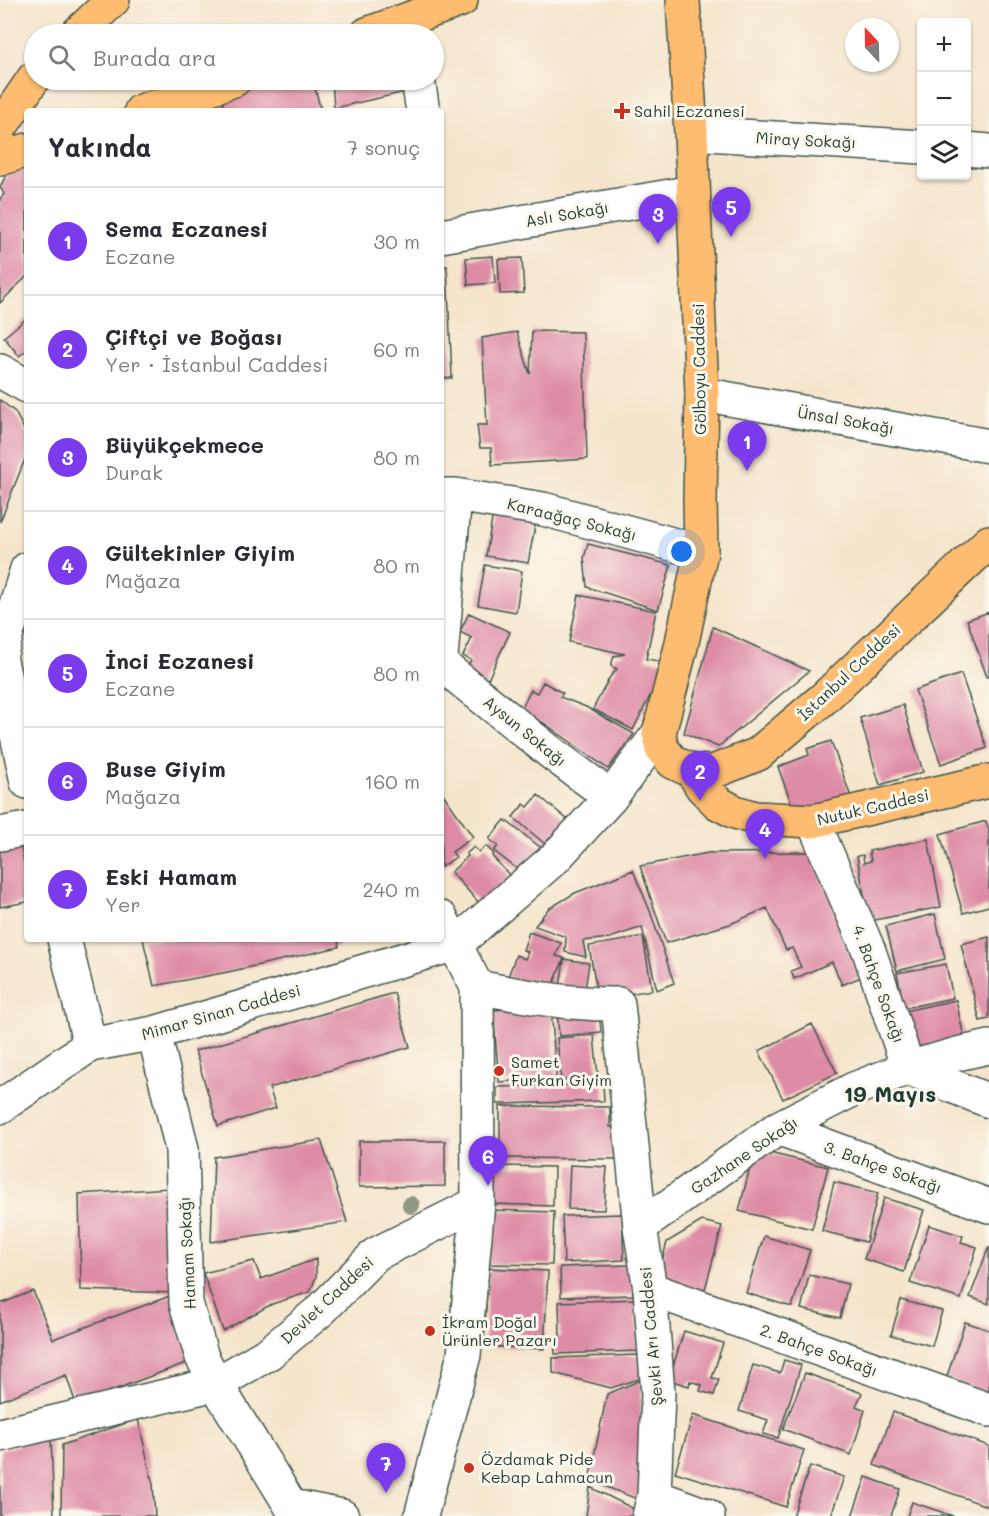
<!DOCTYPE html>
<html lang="tr">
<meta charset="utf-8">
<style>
body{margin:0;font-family:Mali,sans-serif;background:#f2f2f3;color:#2b2b33}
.controls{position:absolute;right:18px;top:18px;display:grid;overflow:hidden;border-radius:6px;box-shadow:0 2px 4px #0004}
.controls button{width:54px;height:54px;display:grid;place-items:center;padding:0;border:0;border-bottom:2px solid #e1e1e2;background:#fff;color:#2b2b33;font:30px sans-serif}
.compass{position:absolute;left:845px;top:18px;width:54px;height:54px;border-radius:50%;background:#fff;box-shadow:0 2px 4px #0004;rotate:338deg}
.you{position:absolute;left:682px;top:552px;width:21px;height:21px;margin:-15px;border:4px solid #fff;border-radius:50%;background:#1a73e8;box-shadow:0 0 0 9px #1a73e833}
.badge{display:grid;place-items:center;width:39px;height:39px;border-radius:50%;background:#7c3aed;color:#fff;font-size:20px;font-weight:700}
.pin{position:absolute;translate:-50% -50px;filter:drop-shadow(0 2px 3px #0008)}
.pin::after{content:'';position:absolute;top:32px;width:21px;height:18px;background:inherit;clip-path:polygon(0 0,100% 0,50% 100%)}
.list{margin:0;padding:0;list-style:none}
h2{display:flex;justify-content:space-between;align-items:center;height:78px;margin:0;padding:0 24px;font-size:26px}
h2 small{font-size:20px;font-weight:400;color:#7c7c81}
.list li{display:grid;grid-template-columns:39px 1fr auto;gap:18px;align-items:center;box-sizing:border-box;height:108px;padding:0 24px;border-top:2px solid #e1e1e2}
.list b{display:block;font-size:22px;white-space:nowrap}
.list p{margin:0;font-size:20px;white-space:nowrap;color:#7c7c81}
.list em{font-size:20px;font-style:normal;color:#7c7c81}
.icon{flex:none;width:33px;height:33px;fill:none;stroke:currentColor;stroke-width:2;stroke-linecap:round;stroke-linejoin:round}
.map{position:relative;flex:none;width:989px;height:1516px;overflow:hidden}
.search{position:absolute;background:#fff;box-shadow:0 2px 4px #0004;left:24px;top:24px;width:420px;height:66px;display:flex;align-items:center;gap:15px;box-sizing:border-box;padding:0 21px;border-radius:33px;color:#7c7c81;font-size:22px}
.panel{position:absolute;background:#fff;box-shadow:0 2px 4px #0004;left:24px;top:108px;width:420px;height:834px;border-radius:6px}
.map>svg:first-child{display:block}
.building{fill:#de8ba6}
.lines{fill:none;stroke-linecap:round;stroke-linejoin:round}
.minor-casing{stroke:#3f564b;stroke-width:36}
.major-casing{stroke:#3f564b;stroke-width:36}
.minor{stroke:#fff;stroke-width:33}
.major{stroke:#fdbc70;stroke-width:33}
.tree{fill:#8f9981}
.poi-dot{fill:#c8321e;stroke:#fbf7ec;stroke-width:2}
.labels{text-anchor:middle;stroke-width:6;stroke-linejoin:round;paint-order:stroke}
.poi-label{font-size:16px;fill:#1f3d34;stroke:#fbf7ec;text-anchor:start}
.street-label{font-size:16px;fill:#1f3d34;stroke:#fbf7ec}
.district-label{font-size:22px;font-weight:bold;fill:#1f3d34;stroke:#fbf7ec}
</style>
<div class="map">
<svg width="989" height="1516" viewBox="0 0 989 1516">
<rect width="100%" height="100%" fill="#fbf7ec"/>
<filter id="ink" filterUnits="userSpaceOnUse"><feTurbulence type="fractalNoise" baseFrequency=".0167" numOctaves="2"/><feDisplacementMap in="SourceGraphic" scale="12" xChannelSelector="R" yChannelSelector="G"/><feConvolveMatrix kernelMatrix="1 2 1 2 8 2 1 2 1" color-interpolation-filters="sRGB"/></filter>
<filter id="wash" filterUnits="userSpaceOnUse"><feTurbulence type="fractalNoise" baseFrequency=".008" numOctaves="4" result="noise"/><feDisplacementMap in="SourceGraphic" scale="24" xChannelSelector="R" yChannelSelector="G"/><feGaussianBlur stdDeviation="1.35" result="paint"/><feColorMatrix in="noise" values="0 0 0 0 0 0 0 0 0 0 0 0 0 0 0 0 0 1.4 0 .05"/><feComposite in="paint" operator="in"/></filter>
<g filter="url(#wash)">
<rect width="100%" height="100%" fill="#f5e5cc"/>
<g id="blocks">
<!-- building -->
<path class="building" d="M271,80H313L321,111H225L220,93Z
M332,80H408L410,91L334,108Z
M215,101L219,111H187Z
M27,162V276L0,303V199L4,194L0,187L10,168Z
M493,256L495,283L468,285L466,258Z
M522,258L524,293L500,294L498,259Z
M447,266L452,378H441V267Z
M27,318V350L19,356L4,337Z
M532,331L583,332L587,459L492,465L491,448H480L477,425H487L482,338L517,332L530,374Z
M0,400L15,412L27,435V454L0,522Z
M493,513L536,521L528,563L486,556Z
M588,544L671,565L658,610L587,587L584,558Z
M485,565L522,571L516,612L478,605Z
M579,595L656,611L646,659L671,663L652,692L633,730L593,709L610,677L617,669L611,666L614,656L625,654L569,642Z
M989,612V677H987L967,620Z
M469,613L510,632L484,688L462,677L471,660L463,656L472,638L460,632Z
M713,627L809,671L718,747L684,733Z
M961,674L987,748L941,764L915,690Z
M543,682L563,693L560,697L586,707L634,734L608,769L545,724L520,710L531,690L537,693Z
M903,705L923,772L880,785L860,718Z
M831,741L851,797L796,816L778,767L809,755L807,749Z
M441,791L473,837L452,852L456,857L441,867Z
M538,795L574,825L565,837L557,830L545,844L513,817L524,804L528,807Z
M505,820L545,851L526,876L494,851L498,846L489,839Z
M986,821L989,830V906L963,913L940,834Z
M19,837L27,877V902L0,907V841Z
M928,839L941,907L869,921L857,856L863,855L864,863L871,861L869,851Z
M486,846L494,854L492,856L511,877L480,904L451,872L468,856L466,854L474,847L479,852Z
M809,852L868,974L842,985L832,962L794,979L791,971L801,967L792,948L786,950L767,908L730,924L666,943L640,866L708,853Z
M633,870L650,911L674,983L657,990L642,927L610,938L583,941L586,957L565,952L566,937L535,926L548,909L575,893Z
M935,914L945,959L897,971L886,926Z
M529,932L561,943L556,956L564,958L550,993L508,977L516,955L525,959L528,952L523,950Z
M643,937L652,990L598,999L589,946Z
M989,937V1019L980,1021L961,944Z
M143,939H338L339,947L228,972L154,986Z
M564,959L589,963L584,997L559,994Z
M946,964L953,998L904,1008L897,973Z
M394,993L410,1047L269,1088L276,1108L218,1126L195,1051Z
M956,1000L964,1037L912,1048L904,1011Z
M551,1005L556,1078L499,1082L493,1010Z
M599,1007L601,1032L559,1036L557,1010Z
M812,1024L837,1073L783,1099L759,1051Z
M594,1035L598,1077L561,1081L557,1038Z
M603,1084L604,1101L497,1104V1087Z
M500,1106L610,1107V1127H621V1159L500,1158Z
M321,1140L347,1222L211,1242L214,1157Z
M359,1141H445V1186L359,1187Z
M761,1151L828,1167L812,1229L739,1211L753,1155Z
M570,1165L607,1167L604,1210L568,1209Z
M494,1166L554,1167L553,1206L492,1204Z
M834,1182L878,1193L866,1242L822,1231Z
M170,1188L178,1293L81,1290L79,1194Z
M884,1198L924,1210L904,1272L864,1259Z
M489,1210L554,1212L552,1265L487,1264Z
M622,1214L624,1260L564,1263L562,1216Z
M702,1221L722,1226L704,1293L658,1276L667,1242Z
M929,1225L963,1236L961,1242L977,1247L961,1299L910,1283Z
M764,1236L810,1250L792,1307L746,1293Z
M989,1246V1304L970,1297Z
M316,1259V1277L310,1292L272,1304L223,1331L203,1273L254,1261L261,1279Z
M633,1265V1295L561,1297L560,1267Z
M488,1268L548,1271L544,1349L484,1346Z
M809,1275L848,1284L840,1318L801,1309Z
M33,1291L53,1339L178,1293L202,1357L76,1404L66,1375L0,1401V1304Z
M637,1299L638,1351L555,1354L554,1337H560L559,1302Z
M901,1300L942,1311L932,1346L891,1335Z
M965,1322L989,1330V1393L946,1379Z
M684,1331L723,1343L712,1378L719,1379L714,1395L700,1391L702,1385L690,1381L689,1386L669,1380Z
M638,1355L645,1377L611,1388L553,1373V1358Z
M784,1360L801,1365L778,1438L763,1434L768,1420L739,1411L753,1365L780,1373Z
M805,1373L862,1393L856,1406L865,1410L851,1455L783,1429Z
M641,1380L642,1501L589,1480L607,1394Z
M893,1412L989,1446V1507L874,1465Z
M693,1415L804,1450L786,1507L675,1472Z
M138,1419L153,1484L155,1516H61L62,1445Z
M51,1437L54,1516H0V1450Z
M810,1466L844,1477L831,1516H793Z
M866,1477L900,1489L891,1516H852Z
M590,1487L648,1516H586Z
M912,1502L953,1516H907Z"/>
</g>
</g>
<g filter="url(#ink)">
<use href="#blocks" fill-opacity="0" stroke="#3f564b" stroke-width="1.5"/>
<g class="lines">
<defs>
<path id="minor" d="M418,80L423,111
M691,133L922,147
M966,149L989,151
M441,236L693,192
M0,371L27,386
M702,394L989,446
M441,495H455L543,509L701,552
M27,569L0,656L27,782
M441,657L455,495
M441,664L554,755L611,797
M813,821L869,951L908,1068L989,1101
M0,834L27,829
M64,939L90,1045
M477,987C524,996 570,1005 618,1004L640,1227L650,1289L658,1393L654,1496L649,1516
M154,1033L182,1149L186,1303L202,1357L216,1384L291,1506L342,1516
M0,1107L90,1045L154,1033L456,944L555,858L611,797L659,733
M778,1128L989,1206
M640,1227L778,1128L854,1089L908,1068L957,1054L989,1047
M650,1289L989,1410
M0,1435L216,1384L269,1353L321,1310L376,1254L478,1203
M654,1496L708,1516
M421,1516L464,1355L478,1203L477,987L441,918"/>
<path id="major" d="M683,0L691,133L702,394L700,499L701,552L681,647L659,733L662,749L673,762L692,771L702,787L718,803L735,812L755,818L813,821L989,781
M77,34L113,0
M367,34L461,0
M141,111L234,80
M0,128L34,78
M0,159L27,150
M692,771L713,772L758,754L824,698L989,542"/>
</defs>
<!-- minor casing -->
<use href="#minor" class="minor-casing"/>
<!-- major casing -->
<use href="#major" class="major-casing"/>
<!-- minor -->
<use href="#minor" class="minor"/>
<!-- major -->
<use href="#major" class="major"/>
</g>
<!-- trees -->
<circle class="tree" cx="411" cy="1205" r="9"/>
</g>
<!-- markers -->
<g class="poi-dot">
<path d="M619 102h6v6h6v6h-6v6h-6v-6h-6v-6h6z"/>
<circle cx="499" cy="1071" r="6"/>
<circle cx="430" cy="1331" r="6"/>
<circle cx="469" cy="1468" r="6"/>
</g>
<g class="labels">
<!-- poi labels -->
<g class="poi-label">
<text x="634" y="117">Sahil Eczanesi</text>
<text x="511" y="1068">Samet<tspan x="511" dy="18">Furkan Giyim</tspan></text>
<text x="442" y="1328">İkram Doğal<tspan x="442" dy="18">Ürünler Pazarı</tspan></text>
<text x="481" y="1465">Özdamak Pide<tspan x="481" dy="18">Kebap Lahmacun</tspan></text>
</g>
<!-- street labels -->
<g class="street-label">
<text transform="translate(806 140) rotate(3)" y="6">Miray Sokağı</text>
<text transform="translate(567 214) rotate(-10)" y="6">Aslı Sokağı</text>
<text transform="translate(699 369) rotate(-91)" y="6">Gölboyu Caddesi</text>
<text transform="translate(846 420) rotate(10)" y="6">Ünsal Sokağı</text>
<text transform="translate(572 519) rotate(14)" y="6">Karaağaç Sokağı</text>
<text transform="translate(849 672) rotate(-43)" y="6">İstanbul Caddesi</text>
<text transform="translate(525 731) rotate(39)" y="6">Aysun Sokağı</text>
<text transform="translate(873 807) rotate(-13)" y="6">Nutuk Caddesi</text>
<text transform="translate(879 984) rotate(70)" y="6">4. Bahçe Sokağı</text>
<text transform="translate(221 1012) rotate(-16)" y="6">Mimar Sinan Caddesi</text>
<text transform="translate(744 1155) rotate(-34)" y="6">Gazhane Sokağı</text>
<text transform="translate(883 1167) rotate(20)" y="6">3. Bahçe Sokağı</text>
<text transform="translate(187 1253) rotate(-93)" y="6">Hamam Sokağı</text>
<text transform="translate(327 1300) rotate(-43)" y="6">Devlet Caddesi</text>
<text transform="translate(651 1336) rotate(-95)" y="6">Şevki Arı Caddesi</text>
<text transform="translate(819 1350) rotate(20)" y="6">2. Bahçe Sokağı</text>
</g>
<!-- district labels -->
<g class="district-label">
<text x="890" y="1102">19 Mayıs</text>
</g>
</g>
</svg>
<div class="controls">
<button>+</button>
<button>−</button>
<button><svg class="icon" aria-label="layers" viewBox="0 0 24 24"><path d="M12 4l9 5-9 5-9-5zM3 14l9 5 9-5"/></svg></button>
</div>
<svg class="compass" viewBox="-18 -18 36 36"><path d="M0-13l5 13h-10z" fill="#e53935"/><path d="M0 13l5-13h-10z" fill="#7c7c81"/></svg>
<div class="you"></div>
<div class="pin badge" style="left:747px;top:471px">1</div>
<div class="pin badge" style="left:700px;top:801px">2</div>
<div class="pin badge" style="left:658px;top:244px">3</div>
<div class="pin badge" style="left:765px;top:859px">4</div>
<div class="pin badge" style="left:731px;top:237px">5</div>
<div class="pin badge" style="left:488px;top:1186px">6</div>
<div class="pin badge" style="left:386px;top:1493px">7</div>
<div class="search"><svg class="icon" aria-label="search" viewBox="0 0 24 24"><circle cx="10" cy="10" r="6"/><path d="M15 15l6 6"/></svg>Burada ara</div>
<section class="panel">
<h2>Yakında<small>7 sonuç</small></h2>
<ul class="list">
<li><span class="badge">1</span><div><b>Sema Eczanesi</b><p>Eczane</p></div><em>30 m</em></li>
<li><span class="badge">2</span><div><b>Çiftçi ve Boğası</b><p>Yer · İstanbul Caddesi</p></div><em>60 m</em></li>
<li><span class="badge">3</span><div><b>Büyükçekmece</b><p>Durak</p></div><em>80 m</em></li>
<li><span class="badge">4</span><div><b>Gültekinler Giyim</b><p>Mağaza</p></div><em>80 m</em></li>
<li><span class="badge">5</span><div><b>İnci Eczanesi</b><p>Eczane</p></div><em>80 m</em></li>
<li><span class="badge">6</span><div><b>Buse Giyim</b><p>Mağaza</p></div><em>160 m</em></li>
<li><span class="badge">7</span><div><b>Eski Hamam</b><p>Yer</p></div><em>240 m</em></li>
</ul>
</section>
</div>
